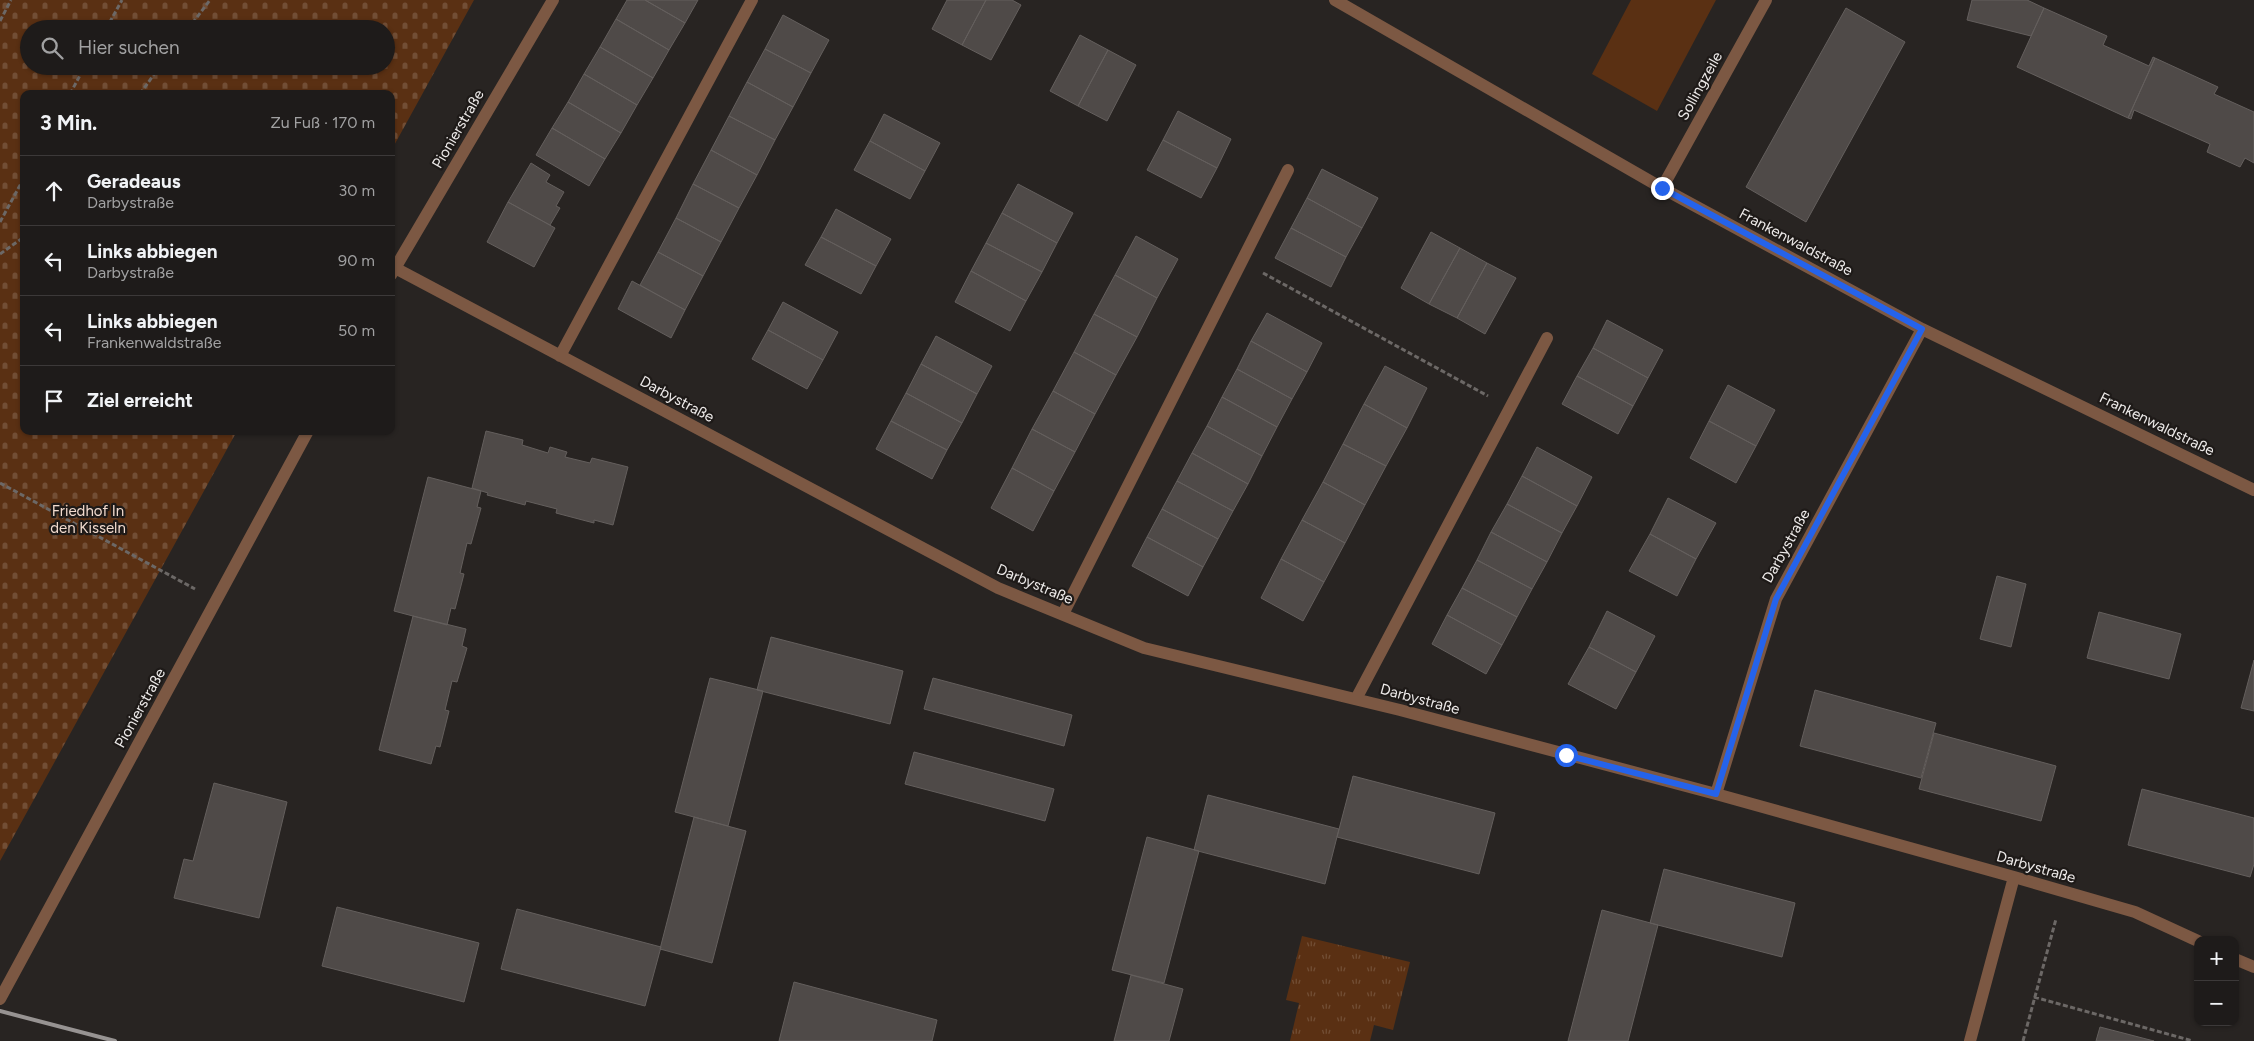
<!DOCTYPE html>
<html lang="de">
<meta charset="utf-8">
<style>
body{margin:0;font-family:Figtree,sans-serif;background:#262423;color:#f1f3f6}
.controls{position:absolute;right:15px;bottom:15px;display:grid;overflow:hidden;border-radius:10px;box-shadow:0 1px 4px #0004}
.controls button{width:45px;height:45px;display:grid;place-items:center;padding:0;border:0;border-bottom:1px solid #3c3939;background:#1e1b1a;color:#f1f3f6;font:25px sans-serif}
.stop{position:absolute;width:15px;height:15px;margin:-11px;border:4px solid #2563eb;border-radius:50%;background:#fff}
.stop.end{background:#2563eb;border-color:#fff;box-shadow:0 1px 5px #0008}
.list{margin:0;padding:0;list-style:none}
h2{display:flex;justify-content:space-between;align-items:center;height:65px;margin:0;padding:0 20px;font-size:21px}
h2 small{font-size:16px;font-weight:400;color:#a1a1a2}
.list li{display:grid;grid-template-columns:32px 1fr auto;gap:15px;align-items:center;box-sizing:border-box;height:70px;padding:0 20px;border-top:1px solid #3c3939}
.list b{display:block;font-size:19px;white-space:nowrap}
.list p{margin:0;font-size:16px;white-space:nowrap;color:#a1a1a2}
.list em{font-size:16px;font-style:normal;color:#a1a1a2}
.icon{flex:none;width:28px;height:28px;fill:none;stroke:currentColor;stroke-width:2;stroke-linecap:round;stroke-linejoin:round}
.map{position:relative;flex:none;width:2254px;height:1041px;overflow:hidden}
.search{position:absolute;background:#1e1b1a;box-shadow:0 1px 4px #0004;left:20px;top:20px;width:375px;height:55px;display:flex;align-items:center;gap:12px;box-sizing:border-box;padding:0 18px;border-radius:28px;color:#a1a1a2;font-size:19px}
.panel{position:absolute;background:#1e1b1a;box-shadow:0 1px 4px #0004;left:20px;top:90px;width:375px;height:345px;border-radius:10px}
.map>svg:first-child{display:block}
.cemetery{fill:url(#cemetery-stones);fill-rule:evenodd}
.park{fill:url(#park-tufts)}
.pitch{fill:#5a3013}
.building{fill:#4f4a48;stroke:#645f5d}
.lines{fill:none;stroke-linecap:round;stroke-linejoin:round}
.path{stroke:#6c6866;stroke-width:3;stroke-dasharray:5 2.5;stroke-linecap:butt}
.minor{stroke:#7c5843;stroke-width:12}
.rail{stroke:#979392;stroke-width:4}
.route{stroke:#2563eb;stroke-width:6}
.labels{text-anchor:middle;stroke-width:4.5;stroke-linejoin:round;paint-order:stroke}
.street-label{font-size:15px;fill:#edeae9;stroke:#1e1a18}
.park-label{font-size:15px;fill:#f2dbce;stroke:#1e1a18}
</style>
<div class="map">
<svg width="2254" height="1041" viewBox="0 0 2254 1041">
<defs>
<pattern id="cemetery-stones" width="16" height="16" patternUnits="userSpaceOnUse" patternTransform="scale(1.25)"><rect width="16" height="16" fill="#5a3013"/><path d="M2 7V4a2 2 0 0 1 4 0v3zM10 15v-3a2 2 0 0 1 4 0v3z" fill="#724e35"/></pattern>
<pattern id="park-tufts" width="24" height="20" patternUnits="userSpaceOnUse" patternTransform="scale(1.25)"><rect width="24" height="20" fill="#5a3013"/><path d="M3 7l-1-3M5 7V3M7 7l1-3M15 17l-1-3M17 17v-4M19 17l1-3" fill="none" stroke="#724e35"/></pattern>
</defs>
<rect width="100%" height="100%" fill="#282422"/>
<!-- cemetery -->
<path class="cemetery" d="M0,0H474L391,151V94H24V431H237L0,861ZM29,29H386V66H29Z"/>
<!-- park -->
<path class="park" d="M1302,936L1410,962L1393,1030L1374,1025L1370,1041H1290L1299,1003L1286,1000Z"/>
<!-- pitch -->
<path class="pitch" d="M1631,0H1716L1657,111L1592,74Z"/>
<!-- building -->
<path class="building" d="M627,0H645L685,23L669,50L616,19Z
M645,0H698L685,23Z
M947,0H986L962,45L932,29Z
M986,0H1012L1021,5L991,60L962,45Z
M1972,0H2027L2044,8L2031,36L1967,20Z
M1846,8L1905,42L1806,222L1746,187Z
M2044,8L2107,36L2103,45L2149,66L2153,57L2155,58L2128,118L2017,67Z
M783,15L829,40L811,73L765,49Z
M616,19L669,50L653,78L600,47Z
M1080,35L1108,50L1078,106L1050,91Z
M600,47L653,78L637,105L584,74Z
M765,49L811,73L793,107L747,82Z
M1108,50L1136,65L1107,121L1078,106Z
M2155,58L2218,87L2214,94L2254,112V163L2245,158L2240,167L2207,152L2210,144L2134,110L2131,119L2128,118Z
M584,74L637,105L621,133L568,102Z
M747,82L793,107L775,140L729,116Z
M568,102L621,133L605,159L552,128Z
M1178,111L1231,139L1217,168L1163,140Z
M884,114L940,143L925,171L870,141Z
M729,116L775,140L757,175L711,150Z
M552,128L605,159L589,186L536,155Z
M1163,140L1217,168L1201,198L1147,170Z
M870,141L925,171L910,199L854,170Z
M711,150L757,175L739,208L693,184Z
M531,163L550,175L546,182L564,192L556,206L560,208L550,225L508,202Z
M1322,169L1378,198L1362,228L1307,198Z
M693,184L739,208L721,242L676,218Z
M1018,184L1073,213L1057,243L1002,213Z
M1307,198L1362,228L1346,257L1291,228Z
M508,202L555,228L534,267L487,242Z
M836,209L891,239L876,266L821,237Z
M1002,213L1057,243L1042,272L986,243Z
M676,218L721,242L703,276L658,252Z
M1291,228L1346,257L1331,287L1275,258Z
M1431,232L1460,248L1429,304L1401,288Z
M1136,236L1178,259L1157,298L1115,275Z
M821,237L876,266L861,294L805,265Z
M986,243L1042,272L1026,301L971,271Z
M1460,248L1487,263L1457,318L1429,304Z
M658,252L703,276L685,310L640,285Z
M1487,263L1516,278L1485,334L1457,318Z
M971,271L1026,301L1010,331L955,302Z
M1115,275L1157,298L1137,337L1094,314Z
M632,281L685,310L671,338L618,309Z
M783,302L838,332L823,360L768,330Z
M1267,313L1322,343L1307,372L1251,341Z
M1094,314L1137,337L1116,375L1074,352Z
M1607,320L1663,350L1648,378L1593,348Z
M768,330L823,360L807,389L752,359Z
M936,336L992,366L977,394L921,364Z
M1251,341L1307,372L1292,399L1237,369Z
M1593,348L1648,378L1633,406L1577,376Z
M1074,352L1116,375L1095,414L1053,391Z
M921,364L977,394L962,423L906,393Z
M1385,366L1427,388L1407,428L1364,404Z
M1237,369L1292,399L1277,427L1222,397Z
M1577,376L1633,406L1618,434L1562,404Z
M1728,385L1775,410L1756,446L1709,421Z
M1053,391L1095,414L1075,452L1032,429Z
M906,393L962,423L947,450L891,421Z
M1222,397L1277,427L1262,456L1207,426Z
M1364,404L1407,428L1386,466L1343,444Z
M891,421L947,450L932,479L876,449Z
M1709,421L1756,446L1736,483L1690,458Z
M1207,426L1262,456L1248,484L1192,453Z
M1032,429L1075,452L1054,491L1012,468Z
M486,431L523,440L522,445L548,453L550,447L567,452L565,457L590,463L592,458L628,467L613,525L594,520V523L556,513L557,509L526,501L525,505L487,495L488,493L472,488Z
M1343,444L1386,466L1365,505L1323,482Z
M1537,447L1592,477L1577,506L1522,476Z
M1192,453L1248,484L1233,511L1177,481Z
M1012,468L1054,491L1033,531L991,508Z
M1522,476L1577,506L1562,533L1507,504Z
M428,477L481,491L477,507L481,508L471,544L467,543L460,573L464,574L455,609L451,608L447,625L394,611Z
M1177,481L1233,511L1218,539L1162,509Z
M1323,482L1365,505L1345,543L1302,520Z
M1668,498L1716,523L1696,559L1650,534Z
M1507,504L1562,533L1547,562L1491,532Z
M1162,509L1218,539L1203,567L1147,537Z
M1302,520L1345,543L1324,582L1281,559Z
M1491,532L1547,562L1532,589L1477,560Z
M1650,534L1696,559L1677,596L1629,571Z
M1147,537L1203,567L1188,596L1132,566Z
M1281,559L1324,582L1303,621L1261,598Z
M1477,560L1532,589L1517,617L1462,588Z
M1997,576L2026,584L2011,647L1980,639Z
M1462,588L1517,617L1502,645L1447,615Z
M1607,611L1655,636L1636,672L1589,647Z
M2099,612L2181,634L2169,679L2087,658Z
M1447,615L1502,645L1486,674L1432,644Z
M413,616L466,629L462,646L467,648L457,682L452,681L445,710L449,711L440,747L436,746L431,764L379,750Z
M771,637L903,671L890,724L757,690Z
M1589,647L1636,672L1616,709L1568,684Z
M2254,660V711L2241,708Z
M710,678L763,691L728,826L675,812Z
M933,678L1072,715L1064,746L924,709Z
M1815,690L1936,723L1921,778L1800,746Z
M1934,733L2056,766L2041,821L1919,789Z
M914,752L1054,789L1045,821L905,784Z
M1353,776L1495,813L1479,874L1337,837Z
M214,783L287,802L259,918L174,898L184,859L193,861Z
M2142,789L2254,818V864L2250,877L2128,845Z
M1208,795L1339,829L1325,884L1194,850Z
M694,817L746,831L712,963L660,949Z
M1147,837L1199,851L1164,983L1112,970Z
M1664,869L1795,903L1782,957L1650,923Z
M337,907L479,943L464,1002L322,966Z
M517,909L661,947L645,1006L501,969Z
M1602,910L1658,925L1628,1041H1568Z
M1131,975L1183,989L1169,1041H1114Z
M794,982L937,1020L932,1041H779Z
M2100,1027L2154,1041H2096Z"/>
<g class="lines">
<!-- path -->
<path class="path" d="M0,21L11,0
M106,29L122,0
M188,29L210,0
M70,94L85,66
M140,94L160,66
M0,222L24,178
M0,254L24,237
M1263,273L1488,396
M0,483L195,589
M2034,997L2193,1041
M2023,1041L2056,919"/>
<!-- minor -->
<path class="minor" d="M1335,0L1662,188L1922,329L2254,490
M1662,188L1766,0
M395,268L998,588L1144,648L1400,710L1716,794L2014,877L2135,912L2198,941
M391,275L553,0
M560,356L752,0
M1063,614L1288,170
M1356,699L1547,338
M1716,794L1776,599L1922,329
M2235,959L2254,967
M0,999L308,431
M1970,1041L2014,877"/>
<!-- rail -->
<path class="rail" d="M0,1011L115,1041"/>
</g>
<g class="lines">
<!-- route -->
<path class="route" d="M1566,755L1716,794L1776,599L1922,329L1662,188"/>
</g>
<g class="labels">
<!-- street labels -->
<g class="street-label">
<text transform="translate(1700 86) rotate(-61)" y="5">Sollingzeile</text>
<text transform="translate(458 129) rotate(-60)" y="5">Pionierstraße</text>
<text transform="translate(1796 242) rotate(28)" y="5">Frankenwaldstraße</text>
<text transform="translate(677 399) rotate(28)" y="5">Darbystraße</text>
<text transform="translate(2157 424) rotate(26)" y="5">Frankenwaldstraße</text>
<text transform="translate(1786 546) rotate(-61)" y="5">Darbystraße</text>
<text transform="translate(1035 584) rotate(23)" y="5">Darbystraße</text>
<text transform="translate(1420 699) rotate(15)" y="5">Darbystraße</text>
<text transform="translate(140 708) rotate(-61)" y="5">Pionierstraße</text>
<text transform="translate(2036 867) rotate(16)" y="5">Darbystraße</text>
</g>
<!-- park labels -->
<g class="park-label">
<text x="88" y="516">Friedhof In<tspan x="88" dy="17">den Kisseln</tspan></text>
</g>
</g>
</svg>
<div class="controls">
<button>+</button>
<button>−</button>
</div>
<div class="stop" style="left:1566px;top:755px"></div>
<div class="stop end" style="left:1662px;top:188px"></div>
<div class="search"><svg class="icon" aria-label="search" viewBox="0 0 24 24"><circle cx="10" cy="10" r="6"/><path d="M15 15l6 6"/></svg>Hier suchen</div>
<section class="panel">
<h2>3 Min.<small>Zu Fuß · 170 m</small></h2>
<ul class="list">
<li><svg class="icon" aria-label="ahead" viewBox="0 0 24 24"><path d="M12 20V5M6 11l6-6 6 6"/></svg><div><b>Geradeaus</b><p>Darbystraße</p></div><em>30 m</em></li>
<li><svg class="icon" aria-label="left" viewBox="0 0 24 24"><path d="M17 20v-9H6M10 6l-5 5 5 5"/></svg><div><b>Links abbiegen</b><p>Darbystraße</p></div><em>90 m</em></li>
<li><svg class="icon" aria-label="left" viewBox="0 0 24 24"><path d="M17 20v-9H6M10 6l-5 5 5 5"/></svg><div><b>Links abbiegen</b><p>Frankenwaldstraße</p></div><em>50 m</em></li>
<li><svg class="icon" aria-label="arrive" viewBox="0 0 24 24"><path d="M6 21V4h12l-3 4 3 4H6"/></svg><div><b>Ziel erreicht</b></div></li>
</ul>
</section>
</div>
